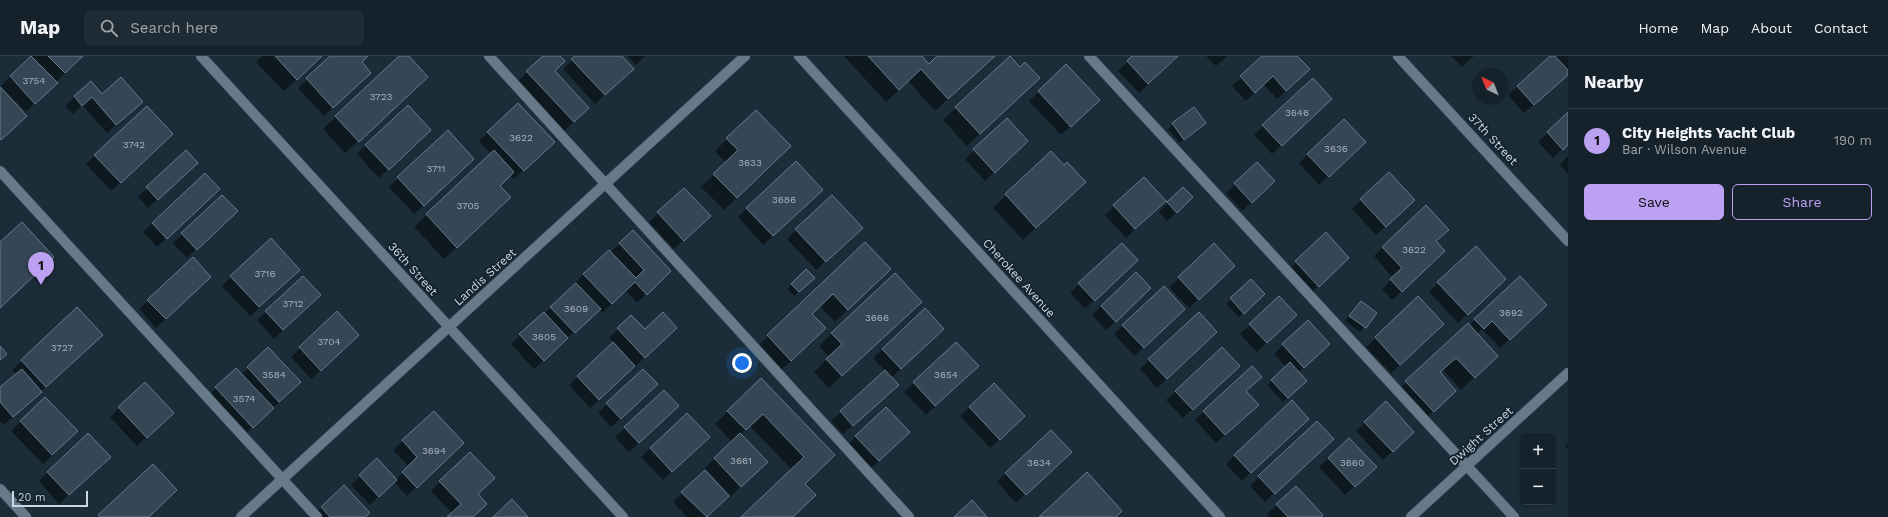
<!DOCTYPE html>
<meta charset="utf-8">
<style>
body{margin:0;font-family:"Work Sans",sans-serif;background:#1e2a34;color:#f1f3f6}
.controls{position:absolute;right:12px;bottom:12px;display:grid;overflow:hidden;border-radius:6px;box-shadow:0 1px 3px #0004}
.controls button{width:36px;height:36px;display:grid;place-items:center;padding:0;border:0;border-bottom:1px solid #343f48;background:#15222c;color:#f1f3f6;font:20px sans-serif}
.compass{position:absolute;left:1472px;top:12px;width:36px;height:36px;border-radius:50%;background:#15222c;box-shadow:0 1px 3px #0004;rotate:317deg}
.scale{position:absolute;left:12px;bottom:10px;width:76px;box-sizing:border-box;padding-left:4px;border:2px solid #cdd7e0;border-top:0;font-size:11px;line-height:14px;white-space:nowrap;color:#cdd7e0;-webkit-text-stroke:3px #132330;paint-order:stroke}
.you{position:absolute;left:742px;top:307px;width:14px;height:14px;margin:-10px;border:3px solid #fff;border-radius:50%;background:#1a73e8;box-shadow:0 0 0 6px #1a73e833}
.badge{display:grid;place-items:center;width:26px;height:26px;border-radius:50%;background:#bca0f2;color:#111;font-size:13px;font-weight:700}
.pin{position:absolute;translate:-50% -33px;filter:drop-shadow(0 1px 2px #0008)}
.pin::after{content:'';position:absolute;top:21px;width:14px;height:12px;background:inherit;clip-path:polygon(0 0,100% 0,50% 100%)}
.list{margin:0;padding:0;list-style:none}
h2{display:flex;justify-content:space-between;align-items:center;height:52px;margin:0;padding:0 16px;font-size:17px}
h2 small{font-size:13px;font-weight:400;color:#9da4a9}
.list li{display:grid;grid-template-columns:26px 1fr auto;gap:12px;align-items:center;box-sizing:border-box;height:64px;padding:0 16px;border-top:1px solid #343f48}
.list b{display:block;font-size:15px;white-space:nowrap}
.list p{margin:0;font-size:13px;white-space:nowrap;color:#9da4a9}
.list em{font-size:13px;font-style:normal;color:#9da4a9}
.actions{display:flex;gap:8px;padding:12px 16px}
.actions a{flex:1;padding:9px 0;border:1px solid #bca0f2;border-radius:6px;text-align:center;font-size:14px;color:#bca0f2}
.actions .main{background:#bca0f2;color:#111}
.icon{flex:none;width:22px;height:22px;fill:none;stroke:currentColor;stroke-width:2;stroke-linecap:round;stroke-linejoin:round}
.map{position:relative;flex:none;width:1568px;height:461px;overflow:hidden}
header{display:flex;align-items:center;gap:24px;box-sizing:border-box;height:56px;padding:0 20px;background:#15222c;border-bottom:1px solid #343f48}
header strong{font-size:19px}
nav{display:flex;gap:22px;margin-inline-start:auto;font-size:14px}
.search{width:280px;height:36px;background:#1e2a34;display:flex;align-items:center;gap:10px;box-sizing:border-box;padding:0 14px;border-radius:6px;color:#9da4a9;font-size:15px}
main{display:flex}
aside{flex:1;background:#15222c}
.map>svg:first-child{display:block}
.shadow{fill:#0007}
.building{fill:#354755;stroke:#687b8b}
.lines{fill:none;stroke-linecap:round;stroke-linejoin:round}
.service-casing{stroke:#3a4753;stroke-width:11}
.minor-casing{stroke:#3a4753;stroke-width:11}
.tertiary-casing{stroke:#3a4753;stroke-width:11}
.service{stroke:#677a8a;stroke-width:10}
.minor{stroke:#677a8a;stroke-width:10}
.tertiary{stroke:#677a8a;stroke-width:10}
.labels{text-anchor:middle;stroke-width:4;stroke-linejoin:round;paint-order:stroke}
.number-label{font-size:10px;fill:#a7b3bd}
.street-label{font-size:12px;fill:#cdd7e0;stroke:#132330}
</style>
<header>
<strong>Map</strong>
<div class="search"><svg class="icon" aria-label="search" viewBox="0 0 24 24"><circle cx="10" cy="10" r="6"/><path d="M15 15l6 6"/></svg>Search here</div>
<nav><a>Home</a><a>Map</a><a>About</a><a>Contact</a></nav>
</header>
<main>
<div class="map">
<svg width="1568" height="461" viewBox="0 0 1568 461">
<rect width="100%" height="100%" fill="#1c2d3a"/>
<!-- shadow -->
<path class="shadow" d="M32,0H82L26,56L1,30Z
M262,0H322L284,35L256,6Z
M332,0H367L360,6L361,25L324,60L298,32Z
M400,0H407L414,33L345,97L323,73Z
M544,0H559L554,16L579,61L564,75L518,25Z
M576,0H621L623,22L595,48L563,13Z
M628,0H645L636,9Z
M844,0H921L929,9L939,0H994L935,55L908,25L886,46Z
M1134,0L1168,9L1139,37L1118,15Z
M1206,0H1227L1216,10Z
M1264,0H1296L1299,22L1277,43L1263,28L1246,45L1232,30Z
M1451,0H1474L1462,11Z
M1549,0H1568V20L1567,19L1524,57L1508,39Z
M1010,1L1026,35L967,90L943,64Z
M1066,10L1089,53L1061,79L1029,45Z
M90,26L102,39L132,54L107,77L82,49L73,58L65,50Z
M1322,52L1272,98L1254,79L1263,70Z
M1568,58V88L1553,102L1538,86Z
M1007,64L1018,94L985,125L965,103Z
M1173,68L1200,72L1180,87L1168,73Z
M488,76L544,95L514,123L510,119L499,130L497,154L444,203L414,171L491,98L479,85Z
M421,83L379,122L357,98L366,89Z
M727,83L777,102L724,154L701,131L726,107L715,95Z
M163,87L111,135L86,108L95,99Z
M1355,95L1319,129L1299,107L1308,98Z
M186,96L187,116L148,152L138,141Z
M1051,97L1072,138L1023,184L993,152Z
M1568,100V118L1560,109Z
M1257,107L1265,134L1242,155L1226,137Z
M464,112L414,158L389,131L398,122Z
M204,119L209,142L157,191L143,176Z
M1144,122L1156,153L1126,182L1105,159Z
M1183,132V150L1167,165L1159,156Z
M222,140L227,164L187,202L173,187Z
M832,140L852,180L816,214L787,183Z
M812,143L763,189L738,161L747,152Z
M1361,144L1404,153L1376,179L1352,153Z
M658,157L700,169L674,193L649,166Z
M633,175L661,224L637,247L626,235L602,257L599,253L534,313L511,288L576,228L575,227L584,218L610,197Z
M1326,178L1339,211L1309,239L1287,215Z
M1435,186V204L1392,244L1382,233L1393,222L1374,200L1383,191Z
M865,187L877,225L835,266L820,250L811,258L812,285L778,317L755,293Z
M1214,189L1225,219L1189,252L1169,231Z
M1128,213L1085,253L1070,237L1079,228Z
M806,214L813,222L794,240L787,233Z
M231,221L290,223L250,260L222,230Z
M1251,224L1264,238L1239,261L1226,248Z
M1438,227L1496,232L1458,267L1429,236Z
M201,230L156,272L139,253L148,245Z
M1141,241L1106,274L1092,259L1101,250Z
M1279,241L1286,268L1257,296L1240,278Z
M1418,242L1434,277L1391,317L1366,291Z
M1361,246L1376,257L1360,276L1345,265Z
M311,248L274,283L257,264L266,256Z
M77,253L92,288L4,369L0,365V332L16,318L12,314Z
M925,254L934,282L891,322L888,338L843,378L831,365L885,315L873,302Z
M337,257L349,288L311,323L291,301Z
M908,258L829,332L814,316L829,301L819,290L832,277Z
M1537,258L1500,292L1482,273L1477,278L1484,312L1461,334L1443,314L1439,317L1442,347L1421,367L1394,338L1475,264Z
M1175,262L1134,300L1114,278L1123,269Z
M1308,265L1319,297L1298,317L1305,325L1283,346L1267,329L1286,311L1274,298Z
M618,273L645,275L667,281L590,352L569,329L614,287L609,282Z
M1207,285L1157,332L1140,313L1149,304Z
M956,287L968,319L926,359L904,336Z
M268,292L291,335L243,380L207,341L236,313L241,319Z
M1222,292L1229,319L1183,362L1166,344Z
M761,323L834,399L804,429L792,461H743L792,414L750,370L740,379L757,415L731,440L705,412L732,386L715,368Z
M994,328L1015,369L990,392L960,360Z
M1245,335L1248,358L1216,387L1195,364L1204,355Z
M664,336L668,359L629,396L615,381Z
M648,337L611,371L598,357L607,348Z
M45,342L68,384L43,408L11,375Z
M119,352L164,366L137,390L110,361Z
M434,356L454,396L407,440L394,426L370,449L351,429L360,420L396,423L409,411L393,394Z
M687,358L700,390L663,424L641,401Z
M1365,366L1404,385L1383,404L1356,375Z
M1299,372L1242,425L1226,408L1235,399Z
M856,380L900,385L870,413L847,389Z
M1349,383L1366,420L1345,439L1319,411Z
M1568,387V393L1565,390Z
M1323,392L1265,446L1250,430L1259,421Z
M1062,405L1016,447L997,426L1006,417Z
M100,410L59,448L39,425L48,416Z
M440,426L477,438L472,461H448L452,457L431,435Z
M1296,431L1320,461H1270L1267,458Z
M682,437L719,449L706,461H687L673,446Z
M321,451L364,461H313Z"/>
<!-- building -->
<path class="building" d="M31,0L58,27L35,48L10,20Z
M48,0H83L65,17Z
M275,0H322L297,24Z
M330,0H368L362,6L371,17L333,52L306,22Z
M399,0H409L428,21L359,86L335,60Z
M543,0H560L565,5L555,15L589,52L574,66L526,15Z
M575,0H622L634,13L605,39L571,3Z
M868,0H922L929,8L937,0H995L948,43L921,13L899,34Z
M1010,0L1020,11L1025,6L1040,22L980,78L955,51Z
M1132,0H1178L1148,28L1127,5Z
M1262,0H1297L1310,13L1286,35L1273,20L1255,37L1240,20Z
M1550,0H1555L1568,14V19L1534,49L1517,30Z
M1066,8L1100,44L1071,71L1038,35Z
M121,21L143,46L116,69L92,41L82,50L74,40L91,25L102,38Z
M1313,22L1332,43L1282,90L1262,69Z
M0,31L27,60L1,84L0,83Z
M518,47L555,86L524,115L487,76Z
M408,49L431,74L389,114L365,89Z
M147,50L173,78L121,127L94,99Z
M1194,51L1206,67L1184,84L1172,67Z
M756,54L791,90L737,142L713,118L738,94L726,82Z
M1568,56V89L1563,94L1547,76Z
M1007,62L1028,85L995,117L973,93Z
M1344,63L1366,86L1329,121L1307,98Z
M448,74L474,103L424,150L397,121Z
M186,94L198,107L158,144L146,131Z
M494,94L514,116L500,130L511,141L457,192L426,158Z
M1051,95L1064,109L1067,106L1086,126L1036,172L1005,138Z
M796,105L823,134L773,180L746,152Z
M1257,106L1275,125L1252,147L1234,127Z
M1389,116L1415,144L1386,171L1360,143Z
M205,117L220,133L167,183L152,167Z
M1144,121L1167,146L1183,131L1193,141L1177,157L1166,145L1135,173L1113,149Z
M684,132L711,160L684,185L657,156Z
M222,139L238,155L197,194L181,177Z
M832,139L863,172L826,206L795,173Z
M1426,149L1449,174L1436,185L1445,195L1402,236L1390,223L1402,212L1382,191Z
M22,166L54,201L0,252V186Z
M633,174L671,215L647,239L635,226L612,248L583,218L609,194L636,222L644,214L619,187Z
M1326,176L1349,202L1319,231L1295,205Z
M271,182L300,214L259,251L230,220Z
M865,186L891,213L848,254L833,238L812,258L826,272L791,305L767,279Z
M1122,187L1138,204L1095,245L1078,227Z
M1214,187L1235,210L1199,244L1178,221Z
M1476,190L1506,223L1468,259L1437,226Z
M193,201L211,221L166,263L147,244Z
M806,213L815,222L799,236L791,228Z
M1136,216L1151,232L1116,266L1101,250Z
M895,217L922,246L842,320L826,303L842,288L831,277Z
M303,220L321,239L283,274L265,255Z
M1520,220L1547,249L1510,284L1492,265L1484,273L1474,263Z
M1251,223L1265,238L1244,258L1230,242Z
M576,227L601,253L575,277L550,251Z
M1164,230L1185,253L1144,292L1122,269Z
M1279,240L1297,259L1267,287L1249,268Z
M1418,240L1444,268L1400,309L1375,281Z
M1361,245L1377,257L1366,272L1349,260Z
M77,251L103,279L46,331L21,304Z
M925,252L944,273L901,313L882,293Z
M337,255L359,279L321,315L299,291Z
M544,256L568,282L544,305L519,278Z
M663,256L677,272L645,302L617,272L631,259L645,273Z
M1199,256L1217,276L1167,323L1148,303Z
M1308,264L1330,288L1304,312L1282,288Z
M1468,267L1498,300L1475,322L1456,302L1440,316L1456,335L1434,356L1405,325Z
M613,286L635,310L599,344L577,320Z
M956,286L979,310L935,350L913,326Z
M0,290L7,298L0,304Z
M268,291L301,326L279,346L247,311Z
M1222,291L1240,310L1193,354L1175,335Z
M1290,306L1307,325L1288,342L1271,324Z
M1252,310L1262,321L1246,335L1259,349L1225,379L1203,355Z
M236,312L274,352L253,372L215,331Z
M22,313L42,336L13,361L0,346V331Z
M643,313L658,328L621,363L606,347Z
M885,314L899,329L853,370L840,355Z
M761,322L835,399L805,428L816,439L793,461H741L804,401L763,358L746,374L727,355Z
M145,326L174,357L147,382L118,351Z
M994,327L1025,360L1000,384L969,351Z
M664,334L679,350L639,387L624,371Z
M45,341L78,375L52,399L20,365Z
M1292,344L1309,363L1251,417L1234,399Z
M1386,345L1414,376L1393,396L1364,366Z
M886,351L910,376L879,405L855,380Z
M434,355L464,387L417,432L402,416L417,401L402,384Z
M687,357L710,381L672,416L650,392Z
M1317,365L1334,383L1275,438L1258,420Z
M1051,374L1072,396L1026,439L1005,417Z
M88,377L111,401L69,439L47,416Z
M740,377L768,406L741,431L714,402Z
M1349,382L1377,411L1355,431L1328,402Z
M470,396L495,422L478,438L487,448L473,461H447L461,448L439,425Z
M377,402L397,424L379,441L359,419Z
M153,408L177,434L149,461H100L98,459Z
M705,414L729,440L707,461L681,436Z
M1087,416L1122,455L1116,461H1039Z
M344,429L370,457L365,461H330L321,451Z
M1296,430L1323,459L1321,461H1288L1276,448Z
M512,443L528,461H493Z
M972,444L987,461H954Z"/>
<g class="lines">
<defs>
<path id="service" d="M489,0L909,461
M1089,0L1514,461
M0,115L317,461"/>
<path id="minor" d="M201,0L623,461
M799,0L1220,461
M1398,0L1568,185
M0,433L26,461
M1411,461L1568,317"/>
<path id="tertiary" d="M241,461L745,0"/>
</defs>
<!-- service casing -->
<use href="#service" class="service-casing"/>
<!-- minor casing -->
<use href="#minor" class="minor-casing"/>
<!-- tertiary casing -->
<use href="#tertiary" class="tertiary-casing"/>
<!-- service -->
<use href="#service" class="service"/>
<!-- minor -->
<use href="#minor" class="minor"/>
<!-- tertiary -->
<use href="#tertiary" class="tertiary"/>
</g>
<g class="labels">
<!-- number labels -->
<g class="number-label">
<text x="34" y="28">3754</text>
<text x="381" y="44">3723</text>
<text x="1297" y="60">3646</text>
<text x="521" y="85">3622</text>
<text x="134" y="92">3742</text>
<text x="1336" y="96">3636</text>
<text x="750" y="110">3633</text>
<text x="436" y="116">3711</text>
<text x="784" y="147">3686</text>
<text x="468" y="153">3705</text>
<text x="1414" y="197">3622</text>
<text x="265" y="221">3716</text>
<text x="293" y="251">3712</text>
<text x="576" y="256">3609</text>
<text x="1511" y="260">3692</text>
<text x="877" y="265">3666</text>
<text x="544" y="284">3605</text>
<text x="329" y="289">3704</text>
<text x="62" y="295">3727</text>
<text x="274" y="322">3584</text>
<text x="946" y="322">3654</text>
<text x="244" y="346">3574</text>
<text x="434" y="398">3694</text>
<text x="741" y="408">3661</text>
<text x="1039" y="410">3634</text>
<text x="1352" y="410">3660</text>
</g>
<!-- street labels -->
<g class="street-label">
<text transform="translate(1493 83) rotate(47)" y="4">37th Street</text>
<text transform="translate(413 213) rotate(48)" y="4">36th Street</text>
<text transform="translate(485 221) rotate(-42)" y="4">Landis Street</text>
<text transform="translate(1019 222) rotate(48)" y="4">Cherokee Avenue</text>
<text transform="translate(1481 380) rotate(-42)" y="4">Dwight Street</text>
</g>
</g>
</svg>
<div class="controls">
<button>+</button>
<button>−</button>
</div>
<svg class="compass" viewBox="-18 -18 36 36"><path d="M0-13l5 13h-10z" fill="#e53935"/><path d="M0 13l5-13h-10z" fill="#9da4a9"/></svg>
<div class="scale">20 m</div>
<div class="you"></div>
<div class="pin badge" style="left:41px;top:229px">1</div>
</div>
<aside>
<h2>Nearby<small></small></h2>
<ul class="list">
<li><span class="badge">1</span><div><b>City Heights Yacht Club</b><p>Bar · Wilson Avenue</p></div><em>190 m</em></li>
</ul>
<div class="actions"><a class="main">Save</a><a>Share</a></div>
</aside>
</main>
